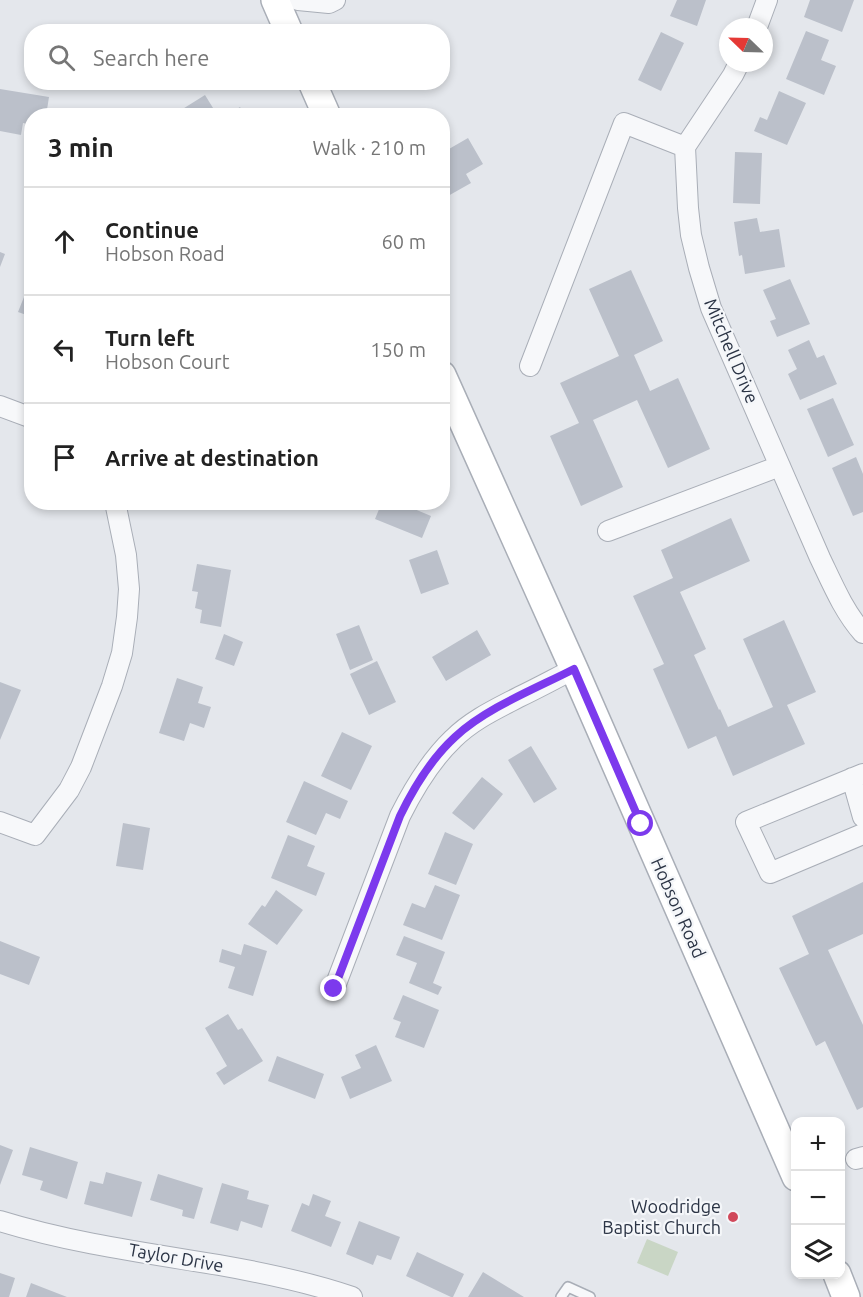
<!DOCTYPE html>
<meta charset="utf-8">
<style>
body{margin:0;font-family:Ubuntu,sans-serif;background:#f2f2f2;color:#222}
.controls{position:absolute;right:18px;bottom:18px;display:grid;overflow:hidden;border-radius:12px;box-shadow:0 3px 9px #0003}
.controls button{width:54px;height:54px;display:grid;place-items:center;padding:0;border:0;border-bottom:2px solid #e0e0e0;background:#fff;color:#222;font:30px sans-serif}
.compass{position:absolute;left:719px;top:18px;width:54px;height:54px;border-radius:50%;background:#fff;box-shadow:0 3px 9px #0003;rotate:293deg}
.stop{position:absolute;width:18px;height:18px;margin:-14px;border:4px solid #7c3aed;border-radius:50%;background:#fff}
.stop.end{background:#7c3aed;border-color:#fff;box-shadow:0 2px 6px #0008}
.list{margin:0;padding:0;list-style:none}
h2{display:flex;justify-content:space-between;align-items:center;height:78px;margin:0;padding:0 24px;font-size:26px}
h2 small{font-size:20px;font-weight:400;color:#767676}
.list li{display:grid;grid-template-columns:39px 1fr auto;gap:18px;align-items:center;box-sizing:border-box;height:108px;padding:0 24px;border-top:2px solid #e0e0e0}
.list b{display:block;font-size:22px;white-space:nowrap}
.list p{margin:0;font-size:20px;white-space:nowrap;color:#767676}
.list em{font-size:20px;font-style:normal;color:#767676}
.icon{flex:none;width:33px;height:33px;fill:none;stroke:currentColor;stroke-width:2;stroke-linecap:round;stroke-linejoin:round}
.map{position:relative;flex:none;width:863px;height:1297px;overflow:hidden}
.search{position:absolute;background:#fff;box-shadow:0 3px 9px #0003;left:24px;top:24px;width:426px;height:66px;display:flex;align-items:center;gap:15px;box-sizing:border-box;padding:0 21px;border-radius:24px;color:#767676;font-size:22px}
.panel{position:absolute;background:#fff;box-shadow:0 3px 9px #0003;left:24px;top:108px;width:426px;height:402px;border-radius:24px}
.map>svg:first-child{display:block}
.green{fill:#c9d6c5}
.building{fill:#bbc0ca}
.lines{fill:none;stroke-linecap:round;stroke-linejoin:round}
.service-casing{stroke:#a9aeb7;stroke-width:12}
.minor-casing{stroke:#a9aeb7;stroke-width:22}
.secondary-casing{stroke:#a9aeb7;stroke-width:30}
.service{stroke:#f7f8fa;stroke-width:9}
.minor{stroke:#f7f8fa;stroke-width:20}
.secondary{stroke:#fff;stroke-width:27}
.route{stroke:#7c3aed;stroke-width:8}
.poi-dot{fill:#d1495b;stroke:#f4f6f9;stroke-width:2}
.labels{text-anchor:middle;stroke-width:4.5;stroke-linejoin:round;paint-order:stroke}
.street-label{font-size:18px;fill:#2b3445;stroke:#f4f6f9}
.poi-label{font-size:18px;fill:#2b3445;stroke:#f4f6f9;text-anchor:end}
</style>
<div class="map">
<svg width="863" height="1297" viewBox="0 0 863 1297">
<rect width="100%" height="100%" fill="#e4e7ec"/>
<!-- green -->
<path class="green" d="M647,1239L678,1252L668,1276L637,1263Z"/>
<!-- building -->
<path class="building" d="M677,0H706L697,26L670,16Z
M810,0H854L842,32L804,17Z
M806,31L829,40L821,60L836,66L824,95L786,79Z
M661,32L684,43L661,91L638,80Z
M0,89L49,97L46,116H32V125L23,123L21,135L0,131Z
M779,91L806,103L787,145L754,131L760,117L767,120Z
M205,95L218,116H184L181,110Z
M240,107L245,116H226Z
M468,138L483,164L466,174L471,183L448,196L442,186V153Z
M735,152L762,153L760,204L733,203Z
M757,218L760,232L779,229L785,267L745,274L742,255L739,256L734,222Z
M0,252L5,254L0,267Z
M631,270L663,341L634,355L650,391L678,378L710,449L668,468L637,400L593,420L623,487L581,506L550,436L579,423L560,383L619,356L589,289Z
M790,279L810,324L777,337L770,321L776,319L763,290Z
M28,287L32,288V317L18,312Z
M31,336H32V352L26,350Z
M809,340L817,358L824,355L837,384L800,400L788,374L797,369L788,350Z
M833,398L854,445L828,457L807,409Z
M856,457L863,474V512L853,516L832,468Z
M382,502H414L412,508L431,516L422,538L375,519Z
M731,518L750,561L680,592L706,649L694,655L719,710L720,709L728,727L773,707L743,639L784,620L816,692L787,705L805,744L733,776L716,736L688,749L653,669L664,664L633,596L673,578L661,550Z
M437,550L449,584L421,594L409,560Z
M197,564L231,570L221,627L200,623L202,610L195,608L198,592L192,591Z
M359,625L373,660L350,670L336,634Z
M477,630L491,655L446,681L432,657Z
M224,634L243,642L234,666L215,659Z
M377,661L396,702L369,715L350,674Z
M177,678L203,687L198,703L211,707L204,728L190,723L184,741L159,733Z
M0,682L21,690L0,740Z
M342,732L372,746L351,790L321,776Z
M531,746L557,789L534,803L508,760Z
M482,777L503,794L474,830L452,813Z
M304,781L348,801L340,819L326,813L316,835L286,822Z
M123,823L150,828L143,870L116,866Z
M445,832L473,844L456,885L428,874Z
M288,835L315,846L307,866L325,873L316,896L271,878Z
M863,882V934L828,950L863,1025V1107L857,1110L825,1041L816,1046L779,968L809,954L792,916Z
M435,885L460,895L442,940L403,925L412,903L425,908Z
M276,890L303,910L277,945L248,924L262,905L265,907Z
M404,936L445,952L433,983L442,987L438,995L409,983L417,963L396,955Z
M0,941L40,957L29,985L0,974Z
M244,944L267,951L253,996L228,988L235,967L219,962L222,949L241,955Z
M403,995L439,1010L424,1048L395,1037L401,1022L393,1019Z
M228,1014L238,1030L242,1028L263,1061L224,1085L216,1073L227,1066L205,1028Z
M376,1045L392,1081L350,1099L341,1077L361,1068L355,1055Z
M277,1056L324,1074L315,1099L268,1081Z
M0,1145L13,1150L0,1185Z
M30,1147L78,1162L67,1199L40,1190L43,1181L22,1175Z
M106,1172L142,1182L132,1217L84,1204L90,1181L103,1184Z
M158,1174L203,1188L194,1219L182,1216L183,1210L150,1200Z
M222,1183L249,1191L247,1199L269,1205L262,1228L241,1221L238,1231L210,1223Z
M313,1194L331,1201L325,1216L341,1222L331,1247L291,1231L302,1203L309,1206Z
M359,1221L400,1237L391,1260L377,1255L373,1265L346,1254Z
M417,1252L464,1274L453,1297H451L406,1276Z
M483,1272L524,1297H468Z
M0,1273L15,1278L9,1297H0Z
M31,1283L67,1297H26Z"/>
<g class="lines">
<defs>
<path id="service" d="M561,1297L568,1287L590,1297"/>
<path id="minor" d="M298,0L329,3L335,0
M757,27L767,0
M739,63L733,75L685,147L688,208L691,235L699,268L711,308L820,558C832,583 844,612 863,633
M530,366L624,123L685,147
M0,406L32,418
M608,531L780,466
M863,774L746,822L770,873L863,834
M852,778L863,817
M0,822L35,835L69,790L81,767L112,686L122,653L127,617L129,589L126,555L115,502
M334,989L400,816C414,788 430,761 453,739C472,720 496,709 519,697C538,688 556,678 574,669
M856,1159L863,1157
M0,1221C71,1243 146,1253 219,1265C264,1273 309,1282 352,1297"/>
<path id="secondary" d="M275,0L289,32
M312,82L327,116
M442,375L574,669L796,1177
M837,1274L846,1297"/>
</defs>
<!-- service casing -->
<use href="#service" class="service-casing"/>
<!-- minor casing -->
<use href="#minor" class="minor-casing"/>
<!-- secondary casing -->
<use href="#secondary" class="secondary-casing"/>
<!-- service -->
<use href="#service" class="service"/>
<!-- minor -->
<use href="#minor" class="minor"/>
<!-- secondary -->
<use href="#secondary" class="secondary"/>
</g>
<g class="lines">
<!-- route -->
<path class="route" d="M334,989L400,816C414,787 431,759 455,737C486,708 535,689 574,669L641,824"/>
</g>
<!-- markers -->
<circle class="poi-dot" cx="733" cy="1217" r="6"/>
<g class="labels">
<!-- street labels -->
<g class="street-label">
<text transform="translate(731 351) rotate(67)" y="6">Mitchell Drive</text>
<text transform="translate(678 908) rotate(66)" y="6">Hobson Road</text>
<text transform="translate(176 1258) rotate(10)" y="6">Taylor Drive</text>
</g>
<!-- poi labels -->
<g class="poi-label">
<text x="721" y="1213">Woodridge<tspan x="721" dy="21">Baptist Church</tspan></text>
</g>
</g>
</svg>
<div class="controls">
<button>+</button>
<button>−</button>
<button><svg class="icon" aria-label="layers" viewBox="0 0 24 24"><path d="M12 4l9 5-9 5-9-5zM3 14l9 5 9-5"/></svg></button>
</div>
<svg class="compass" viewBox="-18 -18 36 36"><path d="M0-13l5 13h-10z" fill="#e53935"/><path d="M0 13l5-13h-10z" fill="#767676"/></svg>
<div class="stop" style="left:641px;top:824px"></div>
<div class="stop end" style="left:334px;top:989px"></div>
<div class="search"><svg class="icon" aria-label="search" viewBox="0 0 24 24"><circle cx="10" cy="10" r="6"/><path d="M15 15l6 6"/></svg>Search here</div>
<section class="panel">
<h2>3 min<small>Walk · 210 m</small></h2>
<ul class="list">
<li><svg class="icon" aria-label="ahead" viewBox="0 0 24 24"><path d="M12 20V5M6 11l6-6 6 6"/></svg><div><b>Continue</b><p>Hobson Road</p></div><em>60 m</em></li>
<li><svg class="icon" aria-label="left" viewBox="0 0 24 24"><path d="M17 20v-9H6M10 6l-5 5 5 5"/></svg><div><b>Turn left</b><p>Hobson Court</p></div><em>150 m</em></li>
<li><svg class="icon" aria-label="arrive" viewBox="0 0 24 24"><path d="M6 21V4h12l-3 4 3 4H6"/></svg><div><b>Arrive at destination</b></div></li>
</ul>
</section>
</div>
